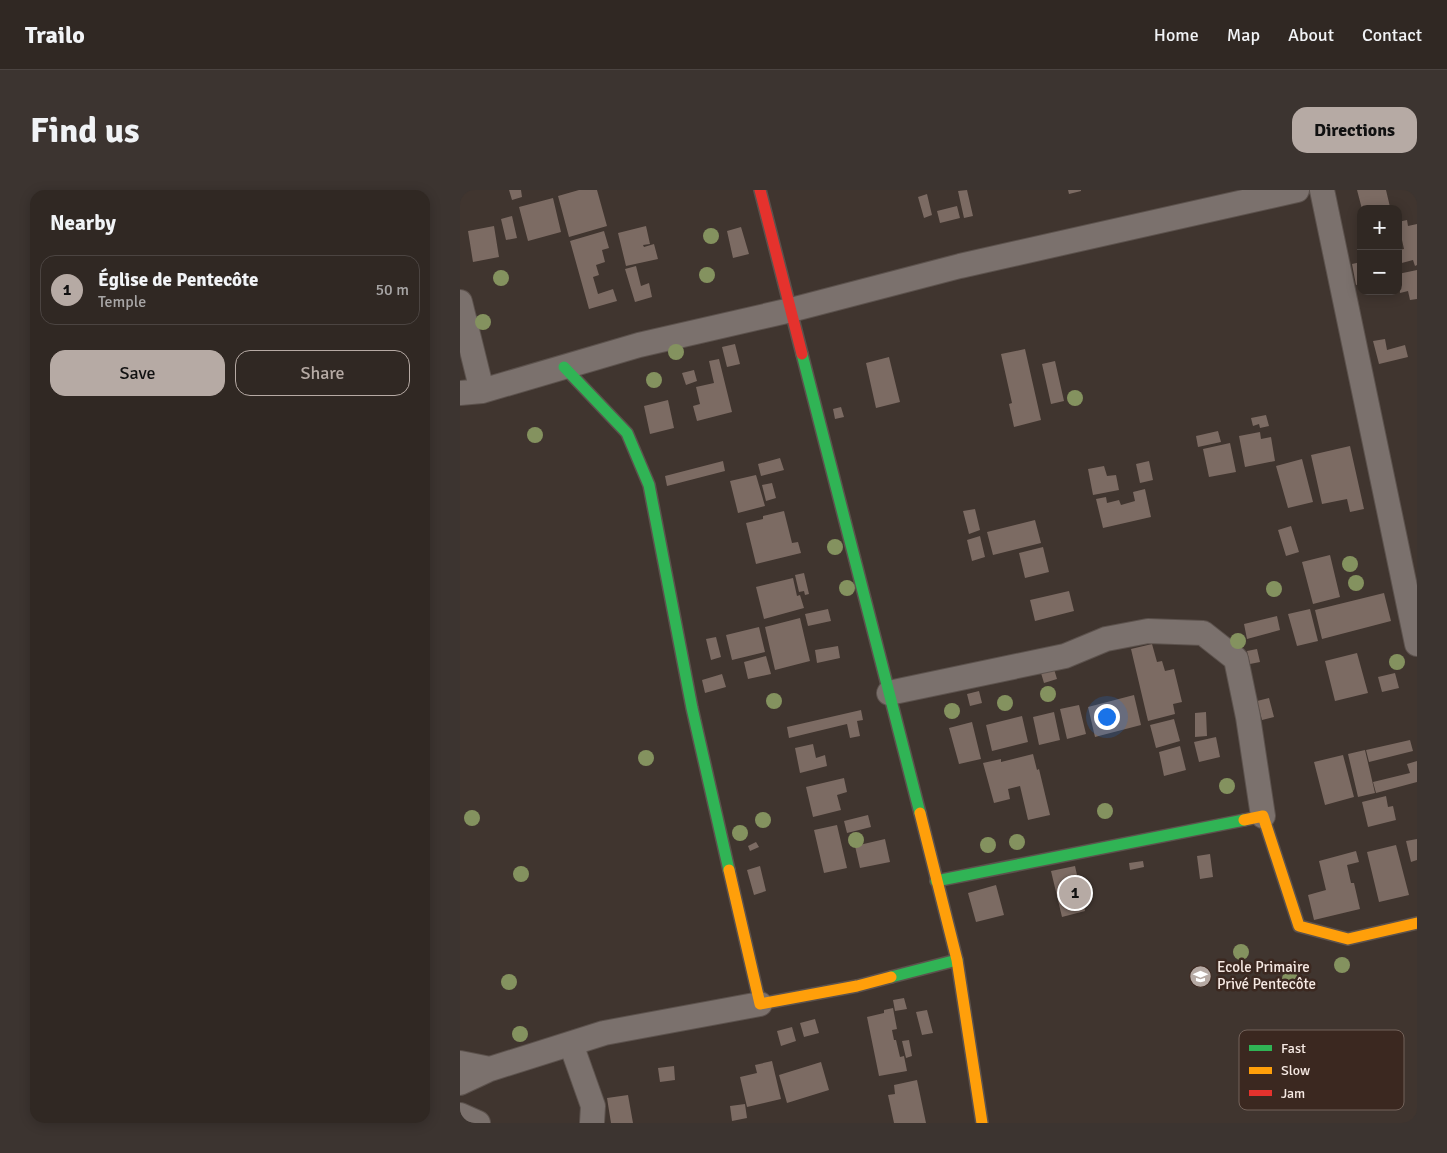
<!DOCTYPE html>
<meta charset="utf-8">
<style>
body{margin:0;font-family:Signika,sans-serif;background:#3c3430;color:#f1f3f6}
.controls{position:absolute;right:15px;top:15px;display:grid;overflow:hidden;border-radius:10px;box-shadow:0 2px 12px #0003}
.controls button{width:45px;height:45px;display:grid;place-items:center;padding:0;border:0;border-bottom:1px solid #4b4441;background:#302823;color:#f1f3f6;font:25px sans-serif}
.you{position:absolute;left:646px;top:526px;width:18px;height:18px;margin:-12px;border:4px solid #fff;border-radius:50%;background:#1a73e8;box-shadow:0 0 0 8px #1a73e833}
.badge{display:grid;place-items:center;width:32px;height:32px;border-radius:50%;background:#b6aaa4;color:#111;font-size:16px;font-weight:700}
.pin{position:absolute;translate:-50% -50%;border:2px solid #fff;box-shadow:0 1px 5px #0006}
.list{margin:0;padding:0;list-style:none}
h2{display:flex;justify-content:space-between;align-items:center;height:65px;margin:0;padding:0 20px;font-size:21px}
h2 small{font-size:16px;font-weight:400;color:#a8a6a6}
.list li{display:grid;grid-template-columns:32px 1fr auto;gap:15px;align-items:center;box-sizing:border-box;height:70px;margin:0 10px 10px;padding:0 10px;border:1px solid #4b4441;border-radius:15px}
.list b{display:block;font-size:19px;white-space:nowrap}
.list p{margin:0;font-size:16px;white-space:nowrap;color:#a8a6a6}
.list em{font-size:16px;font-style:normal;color:#a8a6a6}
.actions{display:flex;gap:10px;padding:15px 20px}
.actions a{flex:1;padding:11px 0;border:1px solid #b6aaa4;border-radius:15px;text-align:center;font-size:18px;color:#b6aaa4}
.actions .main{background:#b6aaa4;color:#111}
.map{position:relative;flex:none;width:957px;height:933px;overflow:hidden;border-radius:15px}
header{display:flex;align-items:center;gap:30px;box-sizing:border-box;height:70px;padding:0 25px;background:#302823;border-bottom:1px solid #4b4441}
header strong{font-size:24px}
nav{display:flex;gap:28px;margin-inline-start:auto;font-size:18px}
.intro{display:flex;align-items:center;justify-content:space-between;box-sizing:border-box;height:120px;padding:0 30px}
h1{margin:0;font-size:35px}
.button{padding:12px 22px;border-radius:15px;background:#b6aaa4;color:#111;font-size:18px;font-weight:700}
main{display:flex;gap:30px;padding:0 30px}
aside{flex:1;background:#302823;border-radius:15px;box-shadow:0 2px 12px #0003}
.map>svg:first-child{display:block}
.building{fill:#7c6b63}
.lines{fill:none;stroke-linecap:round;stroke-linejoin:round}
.street-casing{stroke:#5c524d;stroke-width:26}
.fast-casing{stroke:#5c524d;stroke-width:14}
.slow-casing{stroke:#5c524d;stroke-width:14}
.jam-casing{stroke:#5c524d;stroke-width:14}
.street{stroke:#7b716d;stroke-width:24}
.fast{stroke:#30b455;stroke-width:11}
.slow{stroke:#ff9f0a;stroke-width:11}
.jam{stroke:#e5322d;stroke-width:11}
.tree{fill:#84925f}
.labels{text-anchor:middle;stroke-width:5;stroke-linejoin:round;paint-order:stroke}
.poi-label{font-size:15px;fill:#f6e9e3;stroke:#3b2820;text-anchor:start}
.key{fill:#3b2820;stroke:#73625a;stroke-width:1}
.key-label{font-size:14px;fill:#f6e9e3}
</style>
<header>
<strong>Trailo</strong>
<nav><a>Home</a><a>Map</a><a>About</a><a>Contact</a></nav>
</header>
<div class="intro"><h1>Find us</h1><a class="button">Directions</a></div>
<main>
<aside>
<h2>Nearby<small></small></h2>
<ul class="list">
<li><span class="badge">1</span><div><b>Église de Pentecôte</b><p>Temple</p></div><em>50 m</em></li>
</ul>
<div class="actions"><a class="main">Save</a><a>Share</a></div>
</aside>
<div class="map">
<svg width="957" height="933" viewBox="0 0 957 933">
<rect width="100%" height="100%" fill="#40352f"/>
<!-- building -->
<path class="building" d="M49,0H61L62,7L52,10Z
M119,0H137L147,36L109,47L98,6Z
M507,0L513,26L504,28L498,1Z
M608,0H621V1L609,4Z
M897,0H926L930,17L922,19H902Z
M467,4L472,25L464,28L458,7Z
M93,8L101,42L68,51L59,17Z
M497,16L500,28L480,33L477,21Z
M52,26L57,48L46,50L41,29Z
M947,30L948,36L957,34V75L955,76L953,70L938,74V60L944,59L938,32Z
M34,36L39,67L13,72L8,41Z
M186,36L190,54L183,55L184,57L194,54L198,69L166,76L158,43Z
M281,37L289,64L273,68L267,41Z
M144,41L149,58L142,60L145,72L136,75L139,85L133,87L138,104L153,99L157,111L129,119L110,51Z
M901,72V94L896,95L892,74Z
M176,76L181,96L189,93L192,107L175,112L165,79Z
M957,80V109L950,110L948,101L940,103L938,84Z
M925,149L927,160L945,155L948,167L919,174L913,151Z
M275,154L280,174L267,177L262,157Z
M565,159L581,230L554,237L549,214L552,213L541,164Z
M429,167L440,212L416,218L406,173Z
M259,169L272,222L237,231L233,216L240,214L236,197L254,193L249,171Z
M595,171L604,211L591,214L582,174Z
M234,180L237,191L226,195L222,183Z
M208,210L214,238L190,244L184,216Z
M381,217L384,227L375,229L373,219Z
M806,225L809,236L800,238L799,234L793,236L791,228Z
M758,241L761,252L738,257L736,246Z
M800,242L801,249L811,247L815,271L785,277L779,246Z
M770,253L776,282L749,287L743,259Z
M890,256L904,319L890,322L887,309L862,314L851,265Z
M320,268L324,280L301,286L298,274Z
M842,269L853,312L828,318L816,276Z
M263,271L265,281L207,296L205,286Z
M689,271L693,290L680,293L676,274Z
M644,276L647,286L656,285L659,300L633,305L628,279Z
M296,285L305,316L278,323L270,291Z
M312,293L316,308L306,311L302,295Z
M685,299L691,327L643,338L636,309L646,307L647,313L659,310L661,315L675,311L673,302Z
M515,319L520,340L509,344L503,321Z
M324,321L332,353L338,352L341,363L296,374L286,333L303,329V326Z
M575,330L581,353L533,365L527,342Z
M831,336L839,362L826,366L818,340Z
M520,346L525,367L512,371L507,350Z
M583,357L589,382L565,388L559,363Z
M870,365L880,407L853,414L842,372Z
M344,383L349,404L345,405L344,401L339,402L335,385Z
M333,388L337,406L340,405L344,418L304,429L296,397Z
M609,401L614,421L575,431L570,410Z
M924,403L931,431L862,449L855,420Z
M368,419L371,431L348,436L345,424Z
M850,419L858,451L837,456L828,424Z
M817,426L820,440L787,449L784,434Z
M340,428L350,471L315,480L305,437Z
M299,437L305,462L272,470L266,445Z
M256,447L261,467L251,470L246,449Z
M692,454L697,472L702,471L705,481L714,479L722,512L713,514L715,524L688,531L671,459Z
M378,456L380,468L357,473L355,460Z
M797,459L800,472L790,474L787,461Z
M897,463L908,503L875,511L865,471Z
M306,466L311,484L288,489L284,472Z
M594,479L597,489L584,493L581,483Z
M935,483L939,498L922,502L918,487Z
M262,484L266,497L245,503L242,490Z
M519,501L522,513L510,516L507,504Z
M674,505L681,535L635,547L628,517Z
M809,508L814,527L802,530L797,511Z
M619,515L626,544L607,549L600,519Z
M401,520L403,530L397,531L400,546L390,548L387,534L329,548L327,537Z
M594,522L600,550L579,555L573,527Z
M746,522L747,546L735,547V523Z
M562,526L568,552L532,561L526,535Z
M714,529L720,551L696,558L690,535Z
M512,532L521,569L499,574L489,538Z
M756,547L760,567L739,572L734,552Z
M950,550L953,561L909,572L906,560Z
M353,554L356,568L365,565L367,576L340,583L335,558Z
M720,556L726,580L704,586L699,562Z
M905,560L915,603L898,607L888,564Z
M573,564L577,580L579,579L590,625L568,630L560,596L548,599L550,609L534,613L523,573L541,569V572Z
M883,565L894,607L865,615L854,572Z
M957,571V592L916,603L913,592L950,583L947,574Z
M384,588L387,602L377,605L381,620L353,627L346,597Z
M926,606L928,617L933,616L936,630L908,637L902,612Z
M408,625L411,637L387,643L384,631Z
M377,635L387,678L364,683L354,640Z
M425,649L430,672L400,678L395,656Z
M957,649V670L951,672L946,651Z
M296,652L299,657L290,661L288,656Z
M936,655L949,705L919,712L907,662Z
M896,661L899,672L887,675L891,693H894L900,719L854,730L848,705L866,700L859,671Z
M750,664L753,687L740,689L737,666Z
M683,671L684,677L670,680L669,673Z
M300,676L306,701L294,705L287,680Z
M615,676L625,721L602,727L591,681Z
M536,695L544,725L516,732L508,703Z
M444,808L447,819L435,821L433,810Z
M433,818L437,839L432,840L434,850H436L440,867L444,866L447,881L419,886L407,827L424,823V820Z
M467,820L473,843L462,845L456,822Z
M355,829L359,843L344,847L340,833Z
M332,837L336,851L321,856L317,841Z
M449,850L452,866L446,868L442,851Z
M312,871L321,909L287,917L280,887L297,883L295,875Z
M361,872L369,900L327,913L319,885Z
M214,876L215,890L200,892L198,878Z
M457,890L466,933H434L428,905L435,904L434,895Z
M168,905L173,933H151L147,908Z
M285,914L287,928L272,931L270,916Z"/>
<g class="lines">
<defs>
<path id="street" d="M862,0L957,454
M0,112L22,201
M0,203L22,201L179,155L331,120L500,76L837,0
M429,503L605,466L646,449L688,441L743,443L776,469L788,527L803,626
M111,854L133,916L132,933
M0,873L30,879L144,843L300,814
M0,893L30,879
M0,925L18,933"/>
<path id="fast" d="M342,164L460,623
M104,177L167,243L189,295L232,518L269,680
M476,691L784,630
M431,787L497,770"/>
<path id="slow" d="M460,623L497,770L522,933
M784,630L803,626L839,736L888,749L957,733
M269,680L300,814L397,796L431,787"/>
<path id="jam" d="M300,0L342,164"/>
</defs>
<!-- street casing -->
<use href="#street" class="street-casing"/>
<!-- fast casing -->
<use href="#fast" class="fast-casing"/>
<!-- slow casing -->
<use href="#slow" class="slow-casing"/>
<!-- jam casing -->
<use href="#jam" class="jam-casing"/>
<!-- street -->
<use href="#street" class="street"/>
<!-- fast -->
<use href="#fast" class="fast"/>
<!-- slow -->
<use href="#slow" class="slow"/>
<!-- jam -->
<use href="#jam" class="jam"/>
</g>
<!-- trees -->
<g class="tree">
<circle cx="251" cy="46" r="8"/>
<circle cx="247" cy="85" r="8"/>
<circle cx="41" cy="88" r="8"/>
<circle cx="23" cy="132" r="8"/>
<circle cx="216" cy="162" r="8"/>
<circle cx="194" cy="190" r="8"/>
<circle cx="615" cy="208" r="8"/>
<circle cx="75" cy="245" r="8"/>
<circle cx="375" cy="357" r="8"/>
<circle cx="890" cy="374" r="8"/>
<circle cx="896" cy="393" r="8"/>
<circle cx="387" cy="398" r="8"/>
<circle cx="814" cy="399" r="8"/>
<circle cx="778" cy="451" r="8"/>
<circle cx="937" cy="472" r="8"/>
<circle cx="588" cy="504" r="8"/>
<circle cx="314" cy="511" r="8"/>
<circle cx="545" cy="513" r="8"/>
<circle cx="492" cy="521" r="8"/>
<circle cx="186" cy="568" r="8"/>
<circle cx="767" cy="596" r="8"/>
<circle cx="645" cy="621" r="8"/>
<circle cx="12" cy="628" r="8"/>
<circle cx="303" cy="630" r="8"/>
<circle cx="280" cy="643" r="8"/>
<circle cx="396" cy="650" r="8"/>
<circle cx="557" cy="652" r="8"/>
<circle cx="528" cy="655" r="8"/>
<circle cx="61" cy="684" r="8"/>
<circle cx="781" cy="762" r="8"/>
<circle cx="882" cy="775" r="8"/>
<circle cx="830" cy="789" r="8"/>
<circle cx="49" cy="792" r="8"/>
<circle cx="60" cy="844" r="8"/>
</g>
<!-- icons -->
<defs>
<symbol id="school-disc" viewBox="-11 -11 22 22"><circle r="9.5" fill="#b6aaa4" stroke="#3b2820"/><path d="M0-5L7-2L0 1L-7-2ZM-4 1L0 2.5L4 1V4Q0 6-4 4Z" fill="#fff"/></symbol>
</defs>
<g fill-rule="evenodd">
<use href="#school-disc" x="728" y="774" width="25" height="25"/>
</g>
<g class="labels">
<!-- poi labels -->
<g class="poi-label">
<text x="757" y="782">Ecole Primaire<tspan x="757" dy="17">Privé Pentecôte</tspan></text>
</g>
</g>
<!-- legend -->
<rect x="779" y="840" width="165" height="80" rx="8" class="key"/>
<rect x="789" y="855" width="23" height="6" fill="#30b455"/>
<rect x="789" y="877" width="23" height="7" fill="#ff9f0a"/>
<rect x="789" y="900" width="23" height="6" fill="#e5322d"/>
<g class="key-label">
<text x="821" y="863">Fast</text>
<text x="821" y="885">Slow</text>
<text x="821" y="908">Jam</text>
</g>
</svg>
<div class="controls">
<button>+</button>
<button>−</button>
</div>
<div class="you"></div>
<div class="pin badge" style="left:615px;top:703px">1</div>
</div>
</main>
